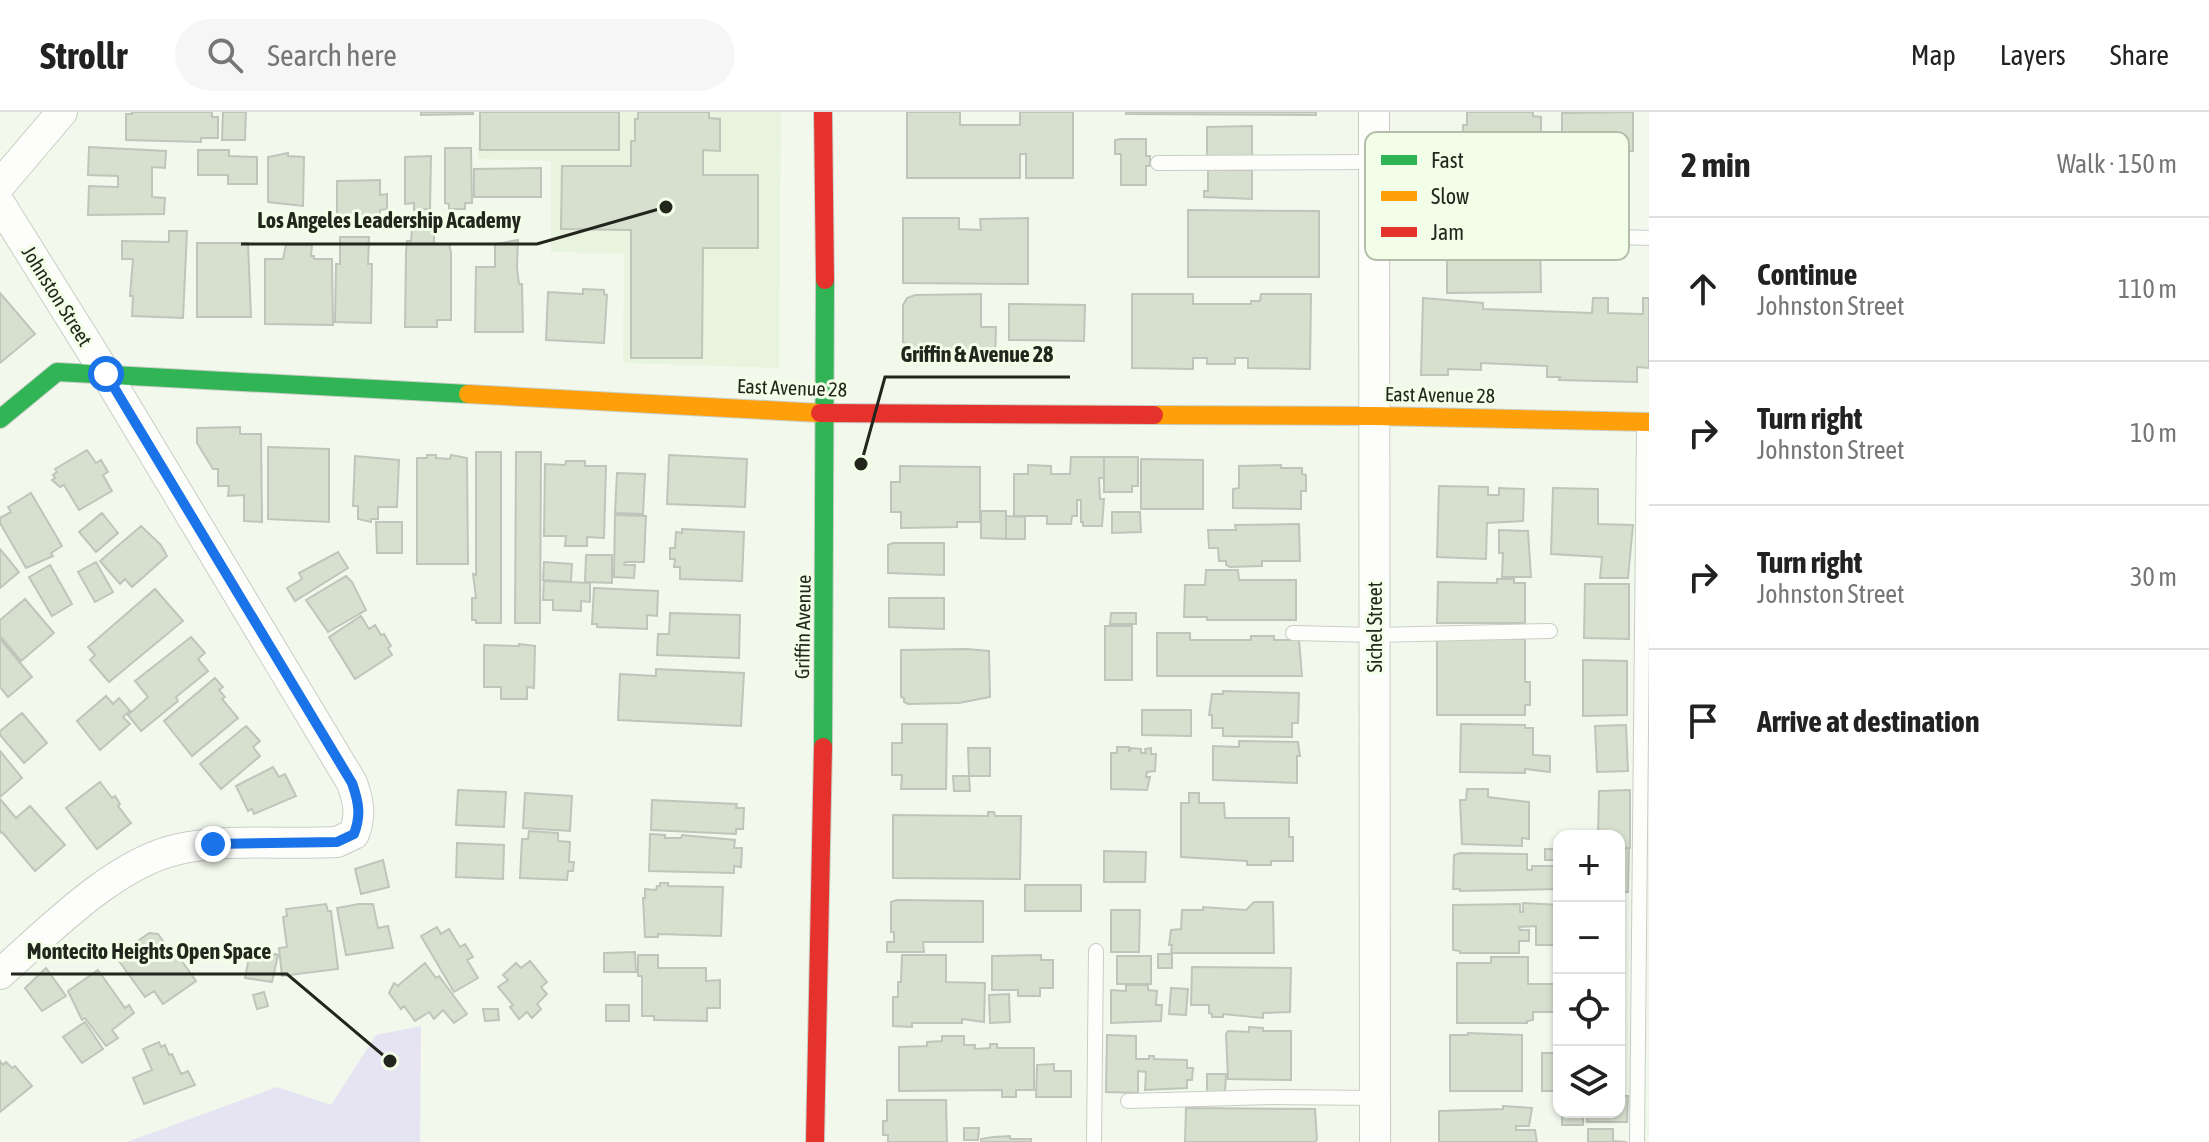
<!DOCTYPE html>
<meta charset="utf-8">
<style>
body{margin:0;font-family:"Asap Condensed",sans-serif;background:#f6f6f6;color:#222}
.controls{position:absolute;right:24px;bottom:24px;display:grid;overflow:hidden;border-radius:16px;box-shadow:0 2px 6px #0004}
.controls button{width:72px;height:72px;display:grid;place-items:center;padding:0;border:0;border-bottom:2px solid #e0e0e0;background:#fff;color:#222;font:40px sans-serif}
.stop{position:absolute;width:24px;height:24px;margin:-18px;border:6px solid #1a73e8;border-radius:50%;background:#fff}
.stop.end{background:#1a73e8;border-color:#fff;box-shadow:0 2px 8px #0008}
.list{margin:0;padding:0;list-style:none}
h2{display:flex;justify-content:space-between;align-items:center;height:104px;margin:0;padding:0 32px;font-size:34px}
h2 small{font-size:26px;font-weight:400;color:#767676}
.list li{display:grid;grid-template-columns:52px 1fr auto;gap:24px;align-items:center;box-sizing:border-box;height:144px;padding:0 32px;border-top:2px solid #e0e0e0}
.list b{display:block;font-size:30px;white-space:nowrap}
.list p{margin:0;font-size:26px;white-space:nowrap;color:#767676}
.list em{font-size:26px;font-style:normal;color:#767676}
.icon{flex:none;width:44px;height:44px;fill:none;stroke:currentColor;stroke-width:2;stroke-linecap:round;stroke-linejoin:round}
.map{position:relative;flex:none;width:1649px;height:1030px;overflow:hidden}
header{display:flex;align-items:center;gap:48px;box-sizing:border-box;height:112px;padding:0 40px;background:#fff;border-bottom:2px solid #e0e0e0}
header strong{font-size:38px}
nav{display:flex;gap:44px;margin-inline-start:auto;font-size:28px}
.search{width:560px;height:72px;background:#f6f6f6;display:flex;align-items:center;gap:20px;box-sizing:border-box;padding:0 28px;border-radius:44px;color:#767676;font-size:30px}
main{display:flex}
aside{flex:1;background:#fff}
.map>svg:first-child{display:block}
.built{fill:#e9f4de}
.green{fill:#e6e4f2}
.building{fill:#d7e0cf;stroke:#bfc5ba;stroke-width:2}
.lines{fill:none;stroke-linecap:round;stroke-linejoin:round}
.lane-casing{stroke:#c9cec4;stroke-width:16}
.street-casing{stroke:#c9cec4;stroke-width:32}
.fast-casing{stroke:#c9cec4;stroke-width:20}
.slow-casing{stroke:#c9cec4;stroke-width:20}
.jam-casing{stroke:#c9cec4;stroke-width:20}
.lane{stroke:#fdfefc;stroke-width:14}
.street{stroke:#fdfefc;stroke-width:30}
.fast{stroke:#30b455;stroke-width:18}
.slow{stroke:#ff9f0a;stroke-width:18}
.jam{stroke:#e5322d;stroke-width:18}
.route{stroke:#1a73e8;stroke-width:10}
.labels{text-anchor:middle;stroke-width:6;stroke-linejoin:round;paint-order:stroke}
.street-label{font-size:20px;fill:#22261d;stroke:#f2fee7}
.key{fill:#f2fee7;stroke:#b4bdaa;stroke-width:2}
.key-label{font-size:22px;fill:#22261d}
.leader{fill:none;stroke:#22261d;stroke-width:3}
.callout-dot{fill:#22261d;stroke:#f2fee7;stroke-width:3}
.callout-label{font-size:22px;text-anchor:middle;font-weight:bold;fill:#22261d;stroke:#f2fee7;stroke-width:6;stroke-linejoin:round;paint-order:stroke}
</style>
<header>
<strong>Strollr</strong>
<div class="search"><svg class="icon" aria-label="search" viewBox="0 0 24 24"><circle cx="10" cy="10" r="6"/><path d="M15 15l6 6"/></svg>Search here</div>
<nav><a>Map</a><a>Layers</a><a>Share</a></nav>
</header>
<main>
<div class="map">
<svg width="1649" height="1030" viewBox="0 0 1649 1030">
<rect width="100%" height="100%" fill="#f2f9ec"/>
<!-- built -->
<path class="built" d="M479,0H781L779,256L623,251L624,142L551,140V49L478,47Z"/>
<!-- green -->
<path class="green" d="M421,914L420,1030H127L277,975L331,993L376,923Z"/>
<!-- building -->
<path class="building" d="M132,0H212V5H218V26H201V30L126,28V2H132Z
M223,0H246L245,28H222Z
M421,0H473V2L421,3Z
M480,0H619V38H480Z
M638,0H709V6L720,7V39L703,38V63H758V136H703L702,246H631V118L561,117L562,54H631V29H635V7H638Z
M907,0H960V13H1020V0H1073V66H1026V42H1020V66H907Z
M1126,0H1316V3L1126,2Z
M1467,0H1533V4L1541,5V29H1533V37H1463V13H1467Z
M1633,0V39H1562V1Z
M1252,14V44H1207V15Z
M1121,27H1146V44H1150V54H1146V73H1121V42H1115V28Z
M89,35L166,39L165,56L152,55V85L165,86L164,102L88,103L89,74L118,75V64L88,63Z
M445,36H471L472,91H465V97H449V92L445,91Z
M198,38H229V44L257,45V72H228V63H198Z
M288,41V44L304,45L303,94L268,90V45Z
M431,44L430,97L414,98V91L405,92V45Z
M541,56V85H474V57Z
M1208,58H1252V87L1204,85V79H1208Z
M380,68V83L387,82V97L380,98V111L337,112V69Z
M1188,98L1319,99V165H1188Z
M903,106H959V117L981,118L980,107L1028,106V172L903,171Z
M412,116L434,117V132H449L451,140V208H437V215H405L406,140L407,129H411Z
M169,119H187L183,206L132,204L133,184H130L133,147H122V129L169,130Z
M340,125H369L368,152H372L371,211L335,210L336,152H340Z
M1502,127H1540L1541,180L1447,181V134L1502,133Z
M518,128L517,156L519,172H522L523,220H475L476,155H495V132Z
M197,131H248L251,205H197Z
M286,133H312L311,144H314V147H332L333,213L265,212V147H283Z
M583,177L604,178V182L607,183L604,231L546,228L548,180L583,182Z
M0,181L35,222L0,251Z
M981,182V215H996L995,246L913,248V238L903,230V193L907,186L915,183Z
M1132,182H1193V192H1251V189H1260L1261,182H1311L1310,257L1248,256V246H1235V252H1207V246H1193V257L1132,256Z
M1423,186L1483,191V197L1592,201L1593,186H1608V201L1643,202V186H1649V256L1637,255V270L1559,268L1560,265H1547V254L1481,251V258L1448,257V263H1421Z
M1009,192L1085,193L1084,229L1009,228Z
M240,315V322H261L262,410L244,409V383L228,384L229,374H218V357H213L197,331V316Z
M268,335L329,337V410L268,407Z
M87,338L96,351L101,348L108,360L103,363L112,379L79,398L64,373L60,375L52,368L55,366L53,363L57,360L55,357Z
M476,340H501V511H476V508H472V486H476L473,462L476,463Z
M516,340H541L540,511H515Z
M427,343H436V346L450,347L451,343L467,346L468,452H417V346H427Z
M669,343L747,347L745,395L667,392Z
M355,344L399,348L397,395H378V407H371V410L358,407V394H353Z
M1071,345H1104V366H1099L1100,387H1104L1102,414H1083V410H1081V388H1077V404H1072L1071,412H1047V404H1014V362H1028V353L1051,354V362H1070Z
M1104,345H1138V374H1132V380H1104Z
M1141,347L1203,348V397H1141Z
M566,349H585V354H606L604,426L587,425V434H565L566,424H544L545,352L565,353Z
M1281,353V356H1302V362L1306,363V379H1301V397L1233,396V377L1239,376V354Z
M900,354L980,355V410H957V415L901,416V400H891V370H900Z
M617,361L645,362L643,402L615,401Z
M1439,374L1488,375V383H1499V376L1524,377L1523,409L1487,411L1486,447L1437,445Z
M1553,376L1598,377V412L1633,413L1628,466H1600L1602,445L1551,442Z
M31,381L62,434L51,441L53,444L26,456L0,411V406L11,400L8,395Z
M981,399H1006V427L981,426Z
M1112,400H1140L1141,420L1112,421Z
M102,401L118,421L96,440L79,420Z
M615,403L646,404L644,450H625L624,453H635L634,466L614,465Z
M1006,404L1025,405V427H1006Z
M376,410H402V441H377Z
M1299,412L1300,449H1262V454L1230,455L1226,453V449H1219L1218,436H1209L1208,418H1236L1235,413Z
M141,414L161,433L167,444L132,475L125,467L120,472L100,449Z
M682,417L744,420L742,469L680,467V455H674L675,447H670V436H675L676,420L682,421Z
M1499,418L1528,419L1531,465H1502L1503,441H1499Z
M893,431H944V463L888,461V433Z
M0,437L19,460L0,476Z
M338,440L348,456L295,489L287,476L302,467L299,461Z
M586,443H612V471L585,470Z
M96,450L113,480L95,490L78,460Z
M544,450L572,452L571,470L543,468Z
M50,453L72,492L52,504L29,465Z
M1206,458H1238L1239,468H1296V508H1207V505H1184L1185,473H1205Z
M346,464L352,470L366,498L328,520L306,488Z
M1497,467H1514V471H1525V511H1437L1438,470L1497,471Z
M544,469L590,471V490L581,489V499L553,498V488H543Z
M1585,472H1629V527L1584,526Z
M594,476L658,479L657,504L647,503V517L597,515V512H592Z
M155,477L183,509L109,570L90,548L95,543L88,535Z
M889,486H944V517L889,515Z
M25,487L54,521L21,549L0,524V508Z
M670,501L740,503L739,546L657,543L658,522H669Z
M1111,501H1136V512H1110Z
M361,504L369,517L375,513L381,523L384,522L391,534L388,536L392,543L355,567L329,525Z
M1105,514H1132V568H1105Z
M1157,521H1190V528H1251V524H1274V528H1299L1302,564H1157Z
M191,525L205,541L198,547L208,559L176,585L178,589L141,619L128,603L148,585L135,569Z
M0,527L32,565L8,585L0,575Z
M1437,527H1525V570H1530V593H1525V603H1437Z
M519,532L535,534L534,576L527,575V587H501V575H484V533L519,534Z
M967,537L989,539L990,585L959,591L908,592L904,590V586L901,585V538Z
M1583,548L1627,549V603L1583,604Z
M656,557L744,561L741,614L618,608L620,562L656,564Z
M215,566L223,575L219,578L225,585L222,587L238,606L192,644L164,609Z
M1223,579L1299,581L1298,611H1292V625L1223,624V616H1212V603H1209L1212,582H1223Z
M106,584L113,592L119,586L130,599L123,605L130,612L100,638L77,609Z
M1142,598H1191V624L1142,623Z
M22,601L47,631L24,651L0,623V619Z
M902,612H947L946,677H901L902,663H892V631H902Z
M1461,612L1525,613V616H1533V643L1550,644V660L1525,657V661L1460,660Z
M1626,613L1628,659L1597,660L1595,614Z
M246,614L260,629L253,635L260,644L221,677L200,652Z
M1239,629L1298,630L1300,644H1297V671L1213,668V634L1239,635Z
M1117,635H1129V640L1131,636L1141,637V641H1146L1145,637L1151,636V642H1156L1155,659L1147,660L1146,665H1150L1147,678L1111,677V641H1117Z
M968,636H990V664H969L970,679H954L953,664H969Z
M0,639L22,666L0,685Z
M273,655L279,665L285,662L296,684L254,702L252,697L248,699L236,674Z
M100,670L112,686L115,684L120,692L118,694L131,711L97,737L66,696Z
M1467,677H1488V685L1529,690V727L1522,726V734L1462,732L1460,688H1466Z
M458,678L506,680L504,715L456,713Z
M1630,678V736L1619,737V724H1598L1599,679Z
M525,681L572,684L570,719L523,716Z
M1189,681H1199V691H1224L1225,706H1289V725H1293V749H1271V753H1247V749L1181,745V691H1189Z
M0,687L16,706L30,694L65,733L35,759L2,720L0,721Z
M652,688L737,692L736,696H744L743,717H736V722L651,718Z
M988,700H994L995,704H1021L1020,767L893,766V703L988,704Z
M529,719L558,721V729L570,730L569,750H574L573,759H568L567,768L520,766L522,727H528Z
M650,722L665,723V726H681L682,723L735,728L734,736H742L741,755L734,754V761L649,759Z
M457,731L504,733L503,767L456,765Z
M1629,736L1628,780H1619V737Z
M1545,737H1559V748H1545Z
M1104,739L1146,740L1145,770H1104Z
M1460,741L1527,742V758H1532V754H1559V777L1460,779V777H1453L1454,743Z
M383,748L389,775L361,782L355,757Z
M660,771H668V774L723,775L721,824L658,822V825H645L643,786H645V777L656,778L657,774H660Z
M1025,773H1081V799H1025Z
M897,788L983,789V830H923L924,840H887V830H894V820H891V790Z
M1254,790H1273L1274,841H1171L1172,833H1169L1171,818L1181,817L1182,798H1203V795L1246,798Z
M1523,791L1559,793V833H1536V814L1519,815L1520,818H1529V829H1519V841H1460V839L1453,838V793L1520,792V800H1523Z
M326,792L328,799H331L338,857L282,864L279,836L287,835L283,805L287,804L286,797Z
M359,792H373L378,816L388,814L393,836L346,843L337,796Z
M1111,798H1140L1139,840H1111Z
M437,815L441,822L449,817L460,835L465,832L473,845L467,848L478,866L454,880L421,824Z
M149,821L158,822L169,837L172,835L196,869L163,892L154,879L145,885L116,845Z
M251,835L278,843L272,870L245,866Z
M635,840L636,860H604V841Z
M1158,842H1172V856H1158Z
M638,843H658V856H706V869L720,868V896H707V909L654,908V904H642V864H638Z
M902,843H946V870L985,871L984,910L962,907V911H912V915L893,914V885H898V870H901Z
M1041,843V848H1053V876H1040V884H1018V878H992V844Z
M1117,844H1151V872H1117Z
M1491,845H1528V872H1556V900H1533V908L1527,909V911H1457V851H1491Z
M530,849L547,870L541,875L547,882L537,892L541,897L532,906L527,900L519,907L510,895L513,893L498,875L508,868L503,863L516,851L521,856Z
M425,851L436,866L439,864L467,902L454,911L443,898L434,907L429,900L415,909L404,894L401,897L389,881L394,871L398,874L401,871Z
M1192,855L1291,856L1290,900L1263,901V906L1223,902V905H1212V902L1209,901V893H1191Z
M46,856L66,884L42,899L25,876Z
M98,858L125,896L129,893L134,901L112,918L118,926L106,934L85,906L82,908L68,879Z
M1126,873H1148V878L1157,879L1156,893H1162L1161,909L1111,911V878L1126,879Z
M1171,876L1188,877L1186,903L1169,902Z
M264,880L268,894L257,897L253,883Z
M1009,882L1010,910L990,911L989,883Z
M606,893H629V909H606Z
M483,897H498L499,908L485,909Z
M85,910L103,937L82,951L63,925Z
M1249,915L1263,916V919H1291V968L1228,967L1226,922L1228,919L1249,920Z
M1468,921L1522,923V979H1450V923H1468Z
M1107,923L1136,924V947H1149V944H1154V947L1187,948V956H1193L1192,968H1187V976L1145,978L1146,960L1138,959V981L1106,980Z
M942,924H964V933H975V937L990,936V932H997V936H1034V978H1016V985H1002V978L899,979V935L927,934V930L942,929Z
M159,930L161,935L165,933L169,943L172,942L181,962L188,959L195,973L144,992L133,966L152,958L143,937Z
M1542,941H1559V979H1542Z
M1619,941H1624V978H1619Z
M0,949L3,953L6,950L12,956L15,954L32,974L0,1000Z
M1054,952V959H1071V985H1036L1037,953Z
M1207,962H1226L1225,981L1207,980Z
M1619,984H1628L1627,1010H1587L1588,1000H1619Z
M887,988H946L947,1030H888V1023H883V1009H887Z
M1503,994L1532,996L1529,1014H1516V1018H1535L1537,1030H1439V999L1503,997Z
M1186,996L1315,997L1317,1028L1314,1030H1185Z
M1562,1000H1583V1013H1562Z
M964,1016H979L978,1028H964Z
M1588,1017H1613V1029L1627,1030H1588Z
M1010,1024V1027H1031V1030H981V1027L993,1025Z"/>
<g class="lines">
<defs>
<path id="lane" d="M1158,51L1374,50
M1374,123L1540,122L1649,126
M1293,521L1375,523L1550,519
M1128,989L1273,985L1375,986
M1094,1030L1096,839
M1637,1030L1644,314"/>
<path id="street" d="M1374,0L1375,1030
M0,73L62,0
M0,92L106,262L352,671C359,691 361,703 354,722L337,730C285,733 230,726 179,737C114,751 49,819 0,862"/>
<path id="fast" d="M0,307L57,260L468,282
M823,635L825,168"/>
<path id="slow" d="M468,282L820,301
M1154,303L1375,304L1649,310"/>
<path id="jam" d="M823,0L825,168
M820,301L1154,303
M815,1030L823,635"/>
</defs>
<!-- lane casing -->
<use href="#lane" class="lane-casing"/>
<!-- street casing -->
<use href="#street" class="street-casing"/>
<!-- fast casing -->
<use href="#fast" class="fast-casing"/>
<!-- slow casing -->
<use href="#slow" class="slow-casing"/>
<!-- jam casing -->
<use href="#jam" class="jam-casing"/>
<!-- lane -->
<use href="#lane" class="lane"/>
<!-- street -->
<use href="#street" class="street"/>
<!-- fast -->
<use href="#fast" class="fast"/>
<!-- slow -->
<use href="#slow" class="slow"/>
<!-- jam -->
<use href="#jam" class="jam"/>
</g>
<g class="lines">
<!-- route -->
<path class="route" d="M106,262L352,671C359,691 361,703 354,722L337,730L213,732"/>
</g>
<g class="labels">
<!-- street labels -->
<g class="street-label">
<text transform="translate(57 184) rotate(58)" y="7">Johnston Street</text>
<text transform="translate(792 276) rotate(2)" y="7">East Avenue 28</text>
<text transform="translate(1440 283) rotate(1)" y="7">East Avenue 28</text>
<text transform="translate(803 515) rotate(-89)" y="7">Griffin Avenue</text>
<text transform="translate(1375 515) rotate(-90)" y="7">Sichel Street</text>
</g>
</g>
<!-- legend -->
<rect x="1365" y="20" width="264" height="128" rx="12" class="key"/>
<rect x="1381" y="43" width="36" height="10" fill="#30b455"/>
<rect x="1381" y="79" width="36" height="10" fill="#ff9f0a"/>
<rect x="1381" y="115" width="36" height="10" fill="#e5322d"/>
<g class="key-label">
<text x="1431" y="56">Fast</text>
<text x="1431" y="92">Slow</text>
<text x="1431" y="128">Jam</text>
</g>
<!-- callouts -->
<path class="leader" d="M666 95L537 132H241M861 352L885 265H1070M390 949L287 862H11"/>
<g class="callout-dot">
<circle cx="666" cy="95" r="8"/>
<circle cx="861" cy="352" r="8"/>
<circle cx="390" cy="949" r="8"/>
</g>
<g class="callout-label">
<text x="389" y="116">Los Angeles Leadership Academy</text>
<text x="977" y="250">Griffin &amp; Avenue 28</text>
<text x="149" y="847">Montecito Heights Open Space</text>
</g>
</svg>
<div class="controls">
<button>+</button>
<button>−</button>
<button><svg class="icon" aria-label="locate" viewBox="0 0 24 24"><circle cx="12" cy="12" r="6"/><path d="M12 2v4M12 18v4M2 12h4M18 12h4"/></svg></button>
<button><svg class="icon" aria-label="layers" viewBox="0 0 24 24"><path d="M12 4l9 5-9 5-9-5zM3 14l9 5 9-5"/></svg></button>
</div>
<div class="stop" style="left:106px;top:262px"></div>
<div class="stop end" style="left:213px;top:732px"></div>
</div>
<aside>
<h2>2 min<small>Walk · 150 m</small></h2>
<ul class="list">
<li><svg class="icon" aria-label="ahead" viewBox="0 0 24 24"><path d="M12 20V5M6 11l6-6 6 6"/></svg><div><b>Continue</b><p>Johnston Street</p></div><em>110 m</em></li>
<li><svg class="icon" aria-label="right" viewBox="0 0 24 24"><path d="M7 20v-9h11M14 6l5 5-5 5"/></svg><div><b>Turn right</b><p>Johnston Street</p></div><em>10 m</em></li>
<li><svg class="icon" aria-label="right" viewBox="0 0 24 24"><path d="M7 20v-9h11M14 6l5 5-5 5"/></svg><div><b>Turn right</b><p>Johnston Street</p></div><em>30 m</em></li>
<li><svg class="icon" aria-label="arrive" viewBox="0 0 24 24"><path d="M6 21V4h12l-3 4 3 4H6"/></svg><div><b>Arrive at destination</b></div></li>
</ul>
</aside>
</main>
